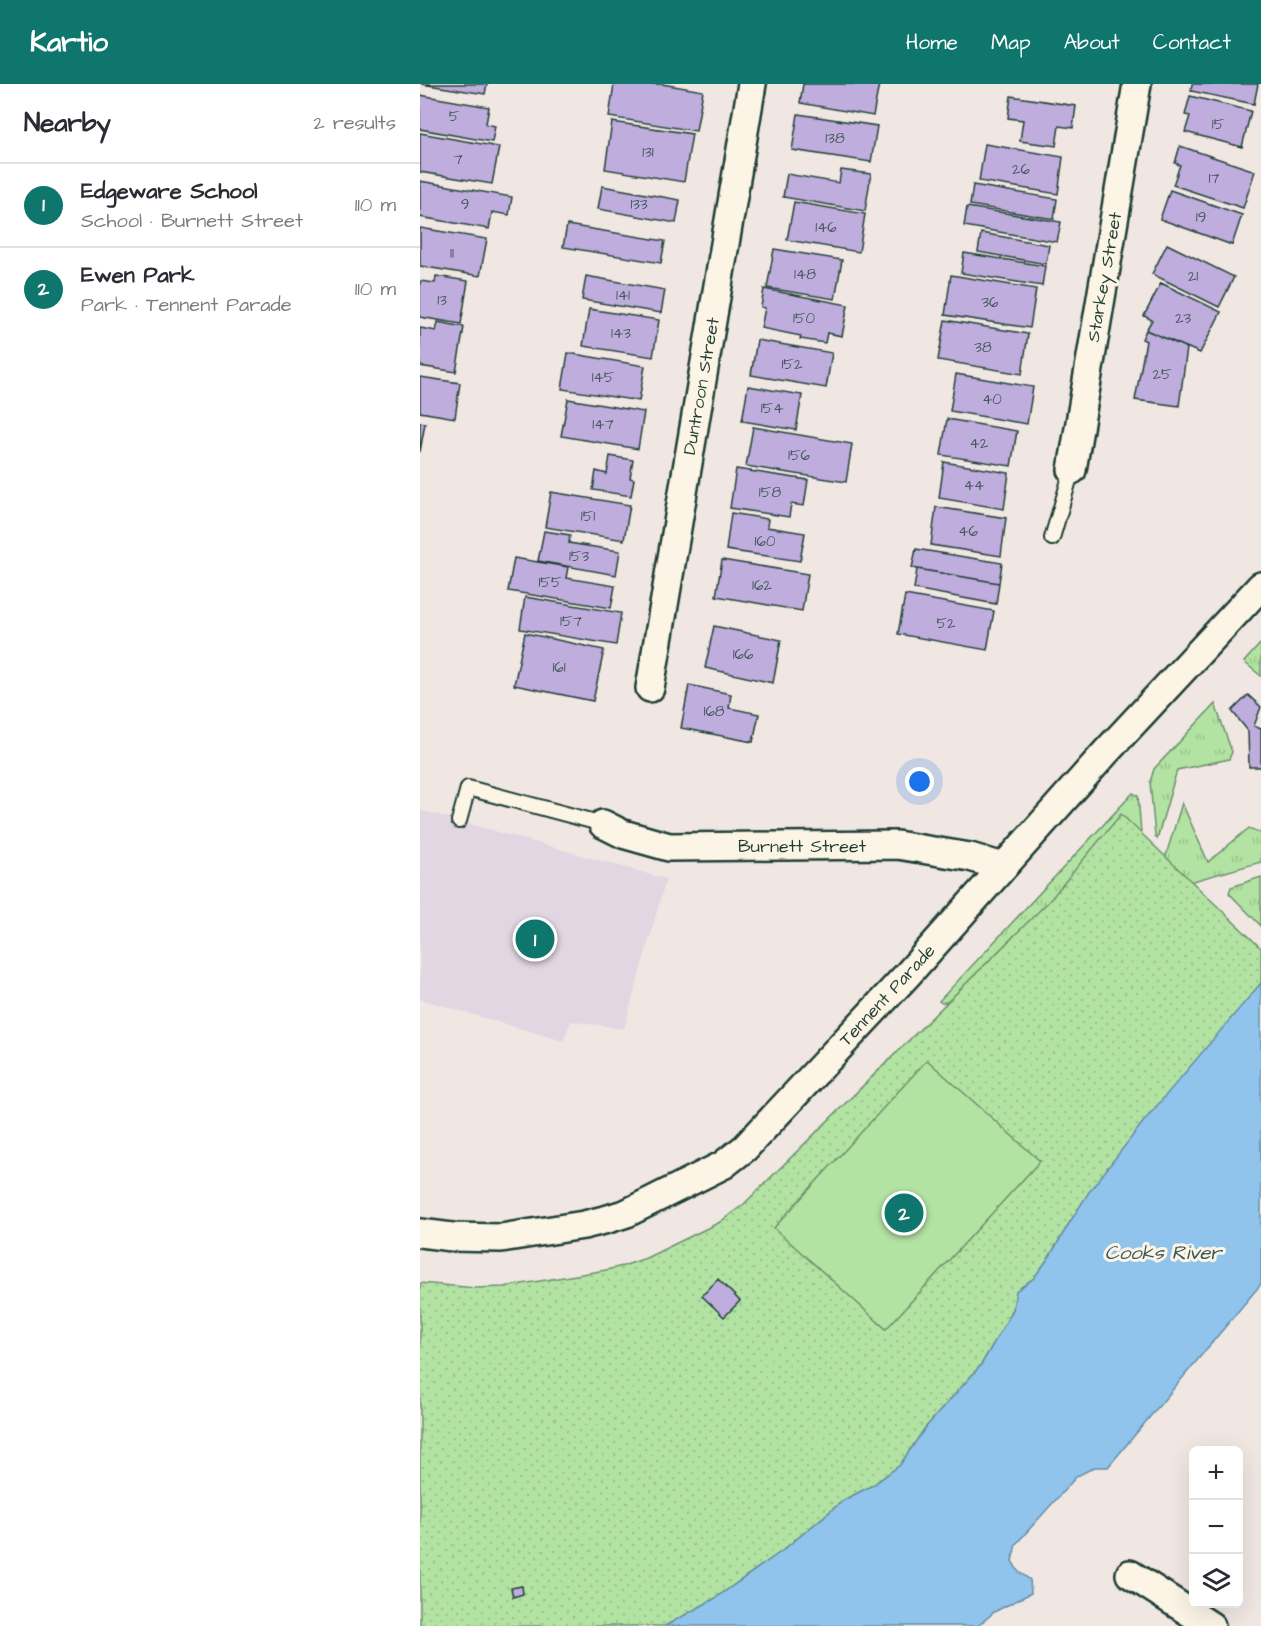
<!DOCTYPE html>
<meta charset="utf-8">
<style>
body{margin:0;font-family:"Architects Daughter",sans-serif;background:#f2f2f3;color:#2b2b33}
.controls{position:absolute;right:18px;bottom:18px;display:grid;overflow:hidden;border-radius:9px;box-shadow:0 6px 24px #0002}
.controls button{width:54px;height:54px;display:grid;place-items:center;padding:0;border:0;border-bottom:2px solid #e1e1e2;background:#fff;color:#2b2b33;font:30px sans-serif}
.you{position:absolute;left:500px;top:698px;width:21px;height:21px;margin:-15px;border:4px solid #fff;border-radius:50%;background:#1a73e8;box-shadow:0 0 0 9px #1a73e833}
.badge{display:grid;place-items:center;width:39px;height:39px;border-radius:50%;background:#0f766e;color:#fff;font-size:20px;font-weight:700}
.pin{position:absolute;translate:-50% -50%;border:3px solid #fff;box-shadow:0 2px 6px #0006}
.list{margin:0;padding:0;list-style:none}
h2{display:flex;justify-content:space-between;align-items:center;height:78px;margin:0;padding:0 24px;font-size:26px}
h2 small{font-size:20px;font-weight:400;color:#7c7c81}
.list li{display:grid;grid-template-columns:39px 1fr auto;gap:18px;align-items:center;box-sizing:border-box;height:84px;padding:0 24px;border-top:2px solid #e1e1e2}
.list b{display:block;font-size:22px;white-space:nowrap}
.list p{margin:0;font-size:20px;white-space:nowrap;color:#7c7c81}
.list em{font-size:20px;font-style:normal;color:#7c7c81}
.icon{flex:none;width:33px;height:33px;fill:none;stroke:currentColor;stroke-width:2;stroke-linecap:round;stroke-linejoin:round}
.map{position:relative;flex:none;width:841px;height:1542px;overflow:hidden}
header{display:flex;align-items:center;gap:36px;box-sizing:border-box;height:84px;padding:0 30px;background:#0f766e;color:#fff}
header strong{font-size:28px}
nav{display:flex;gap:33px;margin-inline-start:auto;font-size:21px}
main{display:flex}
aside{flex:1;background:#fff}
.map>svg:first-child{display:block}
.built{fill:#e1d6e1}
.grass{fill:url(#grass-tufts);stroke:#69906c;stroke-width:1.5}
.park{fill:url(#park-dots);stroke:#69906c;stroke-width:1.5}
.pitch{fill:#b3e3a3;stroke:#69906c;stroke-width:1.5}
.water{fill:#90c4ed;stroke:#638ea3;stroke-width:1.5}
.building{fill:#beaddd;stroke:#1f3d34;stroke-width:1.5}
.lines{fill:none;stroke-linecap:round;stroke-linejoin:round}
.service-casing{stroke:#1f3d34;stroke-width:18}
.minor-casing{stroke:#1f3d34;stroke-width:32}
.service{stroke:#fcf5e5;stroke-width:14}
.minor{stroke:#fcf5e5;stroke-width:27}
.labels{text-anchor:middle;stroke-width:6;stroke-linejoin:round;paint-order:stroke}
.number-label{font-size:15px;fill:#47595e}
.street-label{font-size:18px;fill:#1f3d34;stroke:#fcf5e5}
.water-label{font-size:20px;font-style:italic;fill:#365859;stroke:#fcf5e5}
</style>
<header>
<strong>Kartio</strong>
<nav><a>Home</a><a>Map</a><a>About</a><a>Contact</a></nav>
</header>
<main>
<aside>
<h2>Nearby<small>2 results</small></h2>
<ul class="list">
<li><span class="badge">1</span><div><b>Edgeware School</b><p>School · Burnett Street</p></div><em>110 m</em></li>
<li><span class="badge">2</span><div><b>Ewen Park</b><p>Park · Tennent Parade</p></div><em>110 m</em></li>
</ul>
</aside>
<div class="map">
<svg width="841" height="1542" viewBox="0 0 841 1542">
<defs>
<pattern id="grass-tufts" width="24" height="20" patternUnits="userSpaceOnUse" patternTransform="scale(1.5)"><rect width="24" height="20" fill="#b3e3a3"/><path d="M3 7l-1-3M5 7V3M7 7l1-3M15 17l-1-3M17 17v-4M19 17l1-3" fill="none" stroke="#9ac48d"/></pattern>
<pattern id="park-dots" width="8" height="8" patternUnits="userSpaceOnUse" patternTransform="scale(1.5)"><rect width="8" height="8" fill="#b3e3a3"/><path d="M2 2h.1M6 6h.1" fill="none" stroke="#9ac48d" stroke-width="1.8" stroke-linecap="round"/></pattern>
</defs>
<rect width="100%" height="100%" fill="#f0e7e3"/>
<filter id="ink" filterUnits="userSpaceOnUse"><feTurbulence type="fractalNoise" baseFrequency=".0167" numOctaves="2"/><feDisplacementMap in="SourceGraphic" scale="12" xChannelSelector="R" yChannelSelector="G"/><feConvolveMatrix kernelMatrix="1 2 1 2 8 2 1 2 1" color-interpolation-filters="sRGB"/></filter>
<g filter="url(#ink)">
<!-- built -->
<path class="built" d="M0,726L246,795L204,945L151,937L143,957L0,915Z"/>
<!-- grass -->
<path class="grass" d="M841,559V592L824,578Z
M795,620L812,668L809,675L757,686L737,755L735,752L730,698L734,685Z
M713,709L718,712L723,773L628,893L522,919L519,917Z
M762,719L788,778L829,744L841,749V778L759,801L743,781Z
M841,793V842L809,809L811,803Z"/>
<!-- park -->
<path class="park" d="M701,730L841,864V899L650,1138L630,1172L614,1194L596,1207L593,1226L561,1281L505,1344L480,1381L453,1401L424,1416L362,1467L294,1515L245,1542H0V1199L56,1204L84,1203L186,1186L203,1182L226,1174L300,1138L324,1120L630,816Z"/>
<!-- pitch -->
<path class="pitch" d="M507,976L620,1077L466,1245L354,1144Z"/>
<!-- water -->
<path class="water" d="M841,899V1200L688,1383H675L657,1392L596,1460L592,1477L598,1487L610,1496L611,1509L574,1528L558,1542H245L294,1515L362,1467L424,1416L453,1401L480,1381L505,1344L561,1281L593,1226L596,1207L614,1194L630,1172L650,1138L669,1108L724,1037Z"/>
<!-- building -->
<path class="building" d="M1,0H67L65,10Z
M194,0H242L283,7L276,47L189,33Z
M383,0H459L453,32L380,19Z
M772,0H838L834,20L771,7Z
M0,11L69,23L66,40L75,42L72,58L0,45Z
M591,12L656,22L653,44L639,42L636,62L600,57L603,36L588,34Z
M770,12L831,27L822,63L765,48L770,32L765,31Z
M378,30L457,42L451,78L372,66Z
M192,38L272,50L264,98L185,85Z
M0,49L79,63L72,100L0,88Z
M565,60L643,73L638,110L559,97Z
M760,62L835,87L823,124L753,101L760,81L755,79Z
M421,86L451,90L445,127L363,113L367,90L419,99Z
M0,97L92,113L89,131L72,128L69,145L0,133Z
M553,101L637,115L634,135L550,121Z
M182,102L260,116L256,139L178,125Z
M750,106L822,131L812,161L740,135Z
M374,118L445,130L439,168L367,156Z
M547,123L641,138L637,158L544,142Z
M147,141L245,157L241,179L143,163Z
M0,144L67,155L60,192L0,182Z
M561,149L629,161L626,180L558,168Z
M747,160L814,193L799,223L732,190Z
M354,165L422,176L415,215L347,204Z
M544,169L625,182L622,202L541,189Z
M531,191L616,205L610,244L525,231Z
M16,192L48,197L41,240L0,233V197L15,199Z
M166,192L245,206L241,229L162,216Z
M741,199L801,228L780,269L726,246L732,236L724,232Z
M344,205L428,221L422,252L407,249L405,259L380,255L381,252L341,244L345,224L341,223Z
M169,225L239,236L233,273L163,262Z
M525,236L608,250L602,290L518,276Z
M18,238L44,243L36,288L0,282V244L16,247Z
M726,246L767,264L759,322L715,316L726,257L722,255Z
M337,256L412,269L406,304L331,291Z
M148,269L225,282L219,317L142,305Z
M536,290L613,303L607,340L530,327Z
M0,293L40,299L35,334L0,328Z
M328,302L382,311L376,346L322,337Z
M148,315L224,328L218,365L141,352Z
M527,335L597,347L591,382L521,371Z
M0,338L5,339L0,368Z
M333,343L432,360L426,398L326,382Z
M190,372L213,376L210,394L214,395L211,412L173,406L176,387L187,390Z
M524,378L589,389L584,425L519,414Z
M316,385L388,396L384,422L371,420L369,433L310,424Z
M131,408L210,421L204,456L125,443Z
M516,423L586,434L581,472L511,461Z
M311,429L348,435L347,443L385,449L380,477L306,466Z
M124,447L150,451L149,459L200,467L196,491L118,477Z
M496,465L582,479L579,499L492,484Z
M94,474L148,483L146,494L195,502L191,524L88,507Z
M302,476L388,490L382,527L296,512Z
M497,485L579,499L576,520L494,505Z
M485,511L574,527L567,566L478,550Z
M105,513L201,529L196,561L100,545Z
M294,542L361,556L353,599L285,584Z
M105,549L184,566L173,617L94,601Z
M269,601L311,610L309,624L339,630L333,658L261,644Z
M828,611L841,623L834,642L841,645V683H829L828,647L812,627Z
M298,1195L320,1217L304,1233L282,1212Z
M102,1502L103,1510L93,1513L91,1504Z"/>
<g class="lines">
<defs>
<path id="service" d="M632,454L652,386
M39,737L48,704L183,740"/>
<path id="minor" d="M652,386L717,0
M230,604L332,0
M183,740L203,750L249,763L477,761L550,773L583,783
M0,1149L32,1153L81,1154L164,1141L188,1135L207,1129L303,1081L325,1064L488,890L686,668L841,502
M710,1490L791,1542"/>
</defs>
<!-- service casing -->
<use href="#service" class="service-casing"/>
<!-- minor casing -->
<use href="#minor" class="minor-casing"/>
<!-- service -->
<use href="#service" class="service"/>
<!-- minor -->
<use href="#minor" class="minor"/>
</g>
</g>
<g class="labels">
<!-- number labels -->
<g class="number-label">
<text x="34" y="37">5</text>
<text x="798" y="45">15</text>
<text x="415" y="59">138</text>
<text x="228" y="73">131</text>
<text x="38" y="80">7</text>
<text x="601" y="90">26</text>
<text x="794" y="99">17</text>
<text x="45" y="125">9</text>
<text x="219" y="125">133</text>
<text x="781" y="138">19</text>
<text x="406" y="148">146</text>
<text x="32" y="174">11</text>
<text x="385" y="195">148</text>
<text x="773" y="197">21</text>
<text x="203" y="216">141</text>
<text x="22" y="221">13</text>
<text x="570" y="223">36</text>
<text x="384" y="239">150</text>
<text x="763" y="239">23</text>
<text x="201" y="254">143</text>
<text x="563" y="268">38</text>
<text x="372" y="285">152</text>
<text x="742" y="295">25</text>
<text x="183" y="298">145</text>
<text x="572" y="320">40</text>
<text x="352" y="329">154</text>
<text x="183" y="345">147</text>
<text x="559" y="364">42</text>
<text x="379" y="376">156</text>
<text x="554" y="406">44</text>
<text x="350" y="413">158</text>
<text x="168" y="437">151</text>
<text x="548" y="452">46</text>
<text x="345" y="462">160</text>
<text x="159" y="477">153</text>
<text x="130" y="503">155</text>
<text x="342" y="506">162</text>
<text x="151" y="542">157</text>
<text x="526" y="544">52</text>
<text x="323" y="575">166</text>
<text x="139" y="588">161</text>
<text x="294" y="632">168</text>
</g>
<!-- street labels -->
<g class="street-label">
<text transform="translate(684 193) rotate(-80)" y="6">Starkey Street</text>
<text transform="translate(281 302) rotate(-80)" y="6">Duntroon Street</text>
<text x="382" y="768">Burnett Street</text>
<text transform="translate(467 911) rotate(-47)" y="6">Tennent Parade</text>
</g>
<!-- water labels -->
<g class="water-label">
<text x="743" y="1175">Cooks River</text>
</g>
</g>
</svg>
<div class="controls">
<button>+</button>
<button>−</button>
<button><svg class="icon" aria-label="layers" viewBox="0 0 24 24"><path d="M12 4l9 5-9 5-9-5zM3 14l9 5 9-5"/></svg></button>
</div>
<div class="you"></div>
<div class="pin badge" style="left:115px;top:855px">1</div>
<div class="pin badge" style="left:484px;top:1129px">2</div>
</div>
</main>
